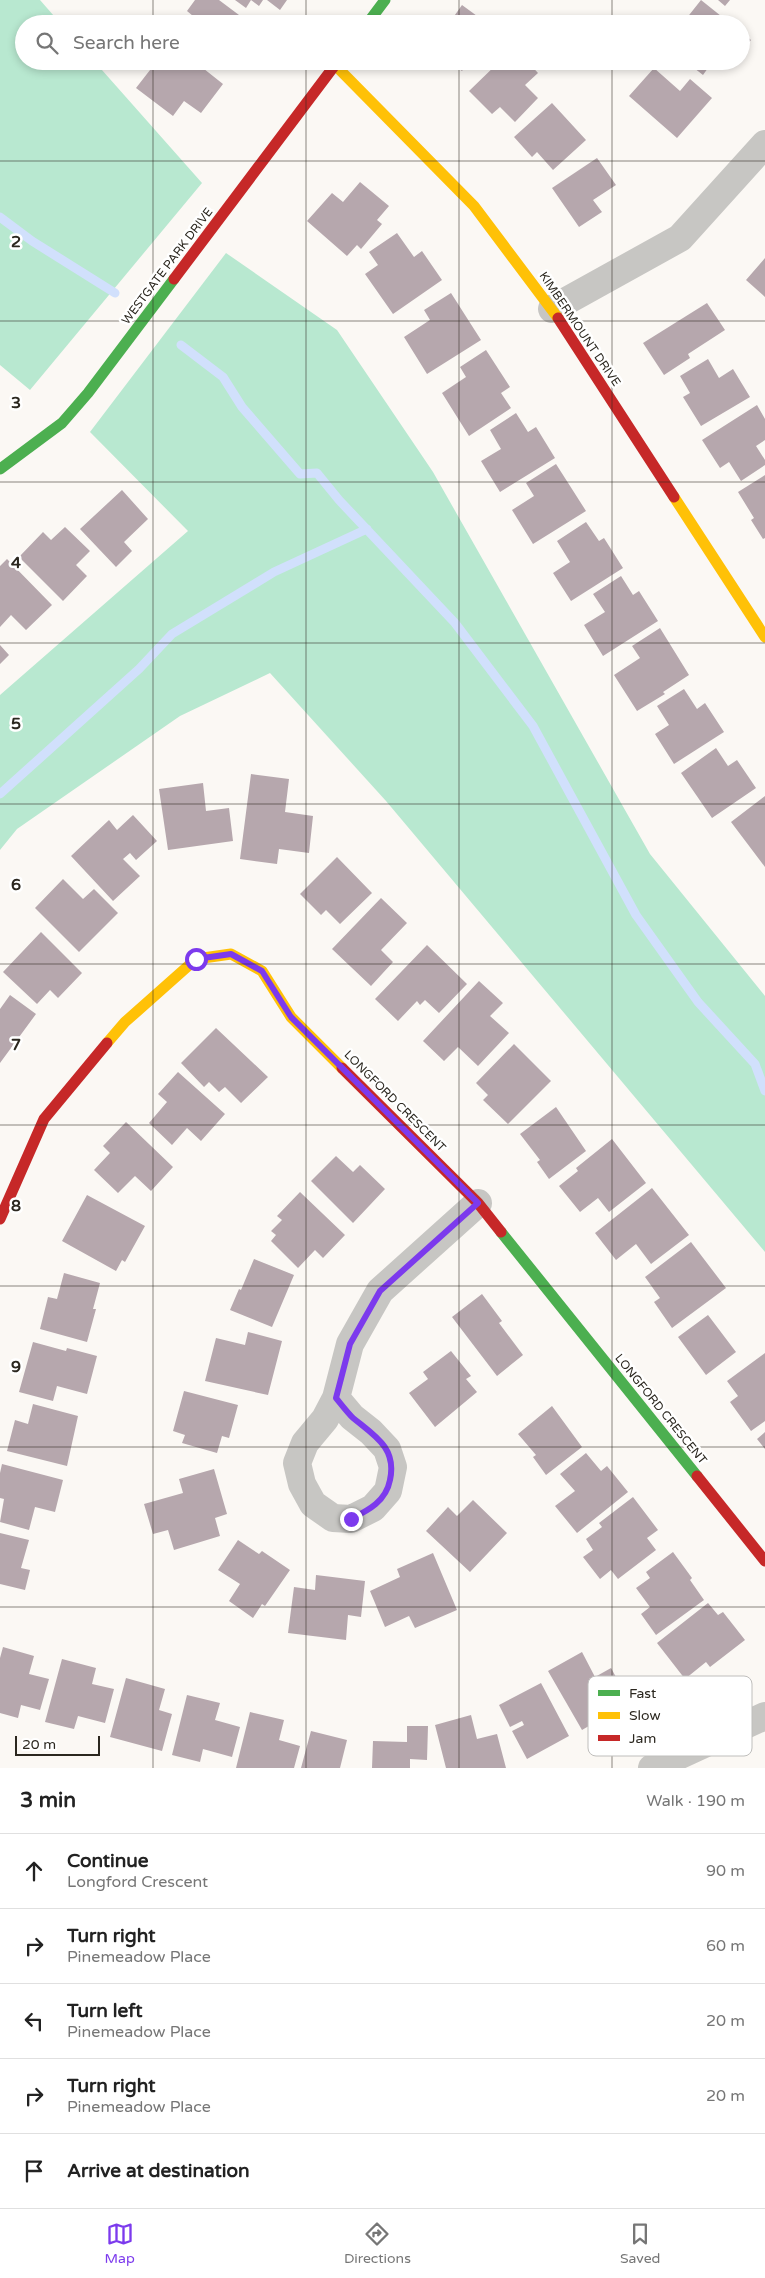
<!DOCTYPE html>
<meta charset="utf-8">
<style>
body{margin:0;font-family:"Varela Round",sans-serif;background:#f6f6f6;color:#222}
.scale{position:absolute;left:15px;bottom:12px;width:85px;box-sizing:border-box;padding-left:5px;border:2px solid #2b271f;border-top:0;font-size:14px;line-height:18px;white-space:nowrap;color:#2b271f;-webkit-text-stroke:4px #fff;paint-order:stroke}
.stop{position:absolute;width:15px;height:15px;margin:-11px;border:4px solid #7c3aed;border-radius:50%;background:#fff}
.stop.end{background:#7c3aed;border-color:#fff;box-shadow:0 1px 5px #0008}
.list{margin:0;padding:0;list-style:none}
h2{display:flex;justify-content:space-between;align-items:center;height:65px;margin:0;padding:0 20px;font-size:21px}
h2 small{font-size:16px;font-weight:400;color:#767676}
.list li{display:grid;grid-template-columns:32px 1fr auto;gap:15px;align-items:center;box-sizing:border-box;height:75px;padding:0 20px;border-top:1px solid #e0e0e0}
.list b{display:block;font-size:19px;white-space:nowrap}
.list p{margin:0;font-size:16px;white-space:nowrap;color:#767676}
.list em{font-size:16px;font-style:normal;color:#767676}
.icon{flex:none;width:28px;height:28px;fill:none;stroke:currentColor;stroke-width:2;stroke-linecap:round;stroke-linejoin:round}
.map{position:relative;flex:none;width:765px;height:1768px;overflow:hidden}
.search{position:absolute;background:#fff;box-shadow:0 2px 8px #0003;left:15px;right:15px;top:15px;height:55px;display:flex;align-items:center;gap:12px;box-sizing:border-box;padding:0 18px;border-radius:28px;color:#767676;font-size:19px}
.sheet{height:440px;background:#fff}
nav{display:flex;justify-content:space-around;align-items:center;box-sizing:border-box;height:70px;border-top:1px solid #e0e0e0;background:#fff;font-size:14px;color:#767676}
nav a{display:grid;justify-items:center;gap:2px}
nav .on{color:#7c3aed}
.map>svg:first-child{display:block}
.forest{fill:#b8e8d0}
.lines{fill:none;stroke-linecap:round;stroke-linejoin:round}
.stream{stroke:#d1e0fc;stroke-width:9}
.building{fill:#b6a7ad}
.street{stroke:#c7c6c3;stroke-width:28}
.fast{stroke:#4caf50;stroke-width:11}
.slow{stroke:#ffc107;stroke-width:11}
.jam{stroke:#c62828;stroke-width:11}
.route{stroke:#7c3aed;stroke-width:6}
.grid{fill:none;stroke:#2b271f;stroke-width:1;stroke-opacity:0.55}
.labels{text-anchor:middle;stroke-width:5;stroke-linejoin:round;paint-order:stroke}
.street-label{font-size:12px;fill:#2b271f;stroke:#fff}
.key{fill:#fff;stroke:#bfbebc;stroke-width:1}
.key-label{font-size:14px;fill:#2b271f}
.grid-label{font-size:16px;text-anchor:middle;font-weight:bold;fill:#2b271f;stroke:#fff;stroke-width:5;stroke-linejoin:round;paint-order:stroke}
</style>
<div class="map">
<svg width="765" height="1768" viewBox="0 0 765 1768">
<rect width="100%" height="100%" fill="#fbf8f4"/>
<!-- forest -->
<path class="forest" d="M0,0H40L61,24H24V61H94L202,183L30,390L0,365Z
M226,253L337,330L433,472L650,854L765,996V1252L386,801L270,673L180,716L17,829L0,850V695L188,531L90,432Z"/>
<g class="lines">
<!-- stream -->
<path class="stream" d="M0,217L32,241L115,293
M181,345L223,377L242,407L300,474L317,473L339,500L455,623L533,726L636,915L698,1002L755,1064L765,1091
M0,794L139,669L172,634L274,572L367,529"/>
</g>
<!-- building -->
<path class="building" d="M195,0H219L251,24H187L193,16L187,11Z
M235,0H263L259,6L251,0L246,8Z
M267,0H287L280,10Z
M701,0L731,24H682Z
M718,0H730L725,6Z
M462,5L488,24H444L447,19L450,22Z
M741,32L751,40L741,52Z
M157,61H194L223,84L201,113L184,101L173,116L136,88Z
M210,61H220L217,66Z
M449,61H469L462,71Z
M500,61H527L538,73L525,85L538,98L515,122L500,107L492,114L469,91Z
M685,61H713L703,75Z
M720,61H734L729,68Z
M654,68L680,91L690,79L712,98L677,138L629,96Z
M552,103L586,140L553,170L537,152L532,157L514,137Z
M597,158L616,185L593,200L602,212L579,227L552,188Z
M360,182L389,206L377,220L382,224L361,249L357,245L347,256L307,221L332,193L343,202Z
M397,233L414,257L422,251L442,280L393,314L365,274L378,265L369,252Z
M765,258V297L746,280Z
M451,293L481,340L427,374L404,337L430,320L424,310Z
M707,303L725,330L688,354L690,358L664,375L643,343Z
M486,350L510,387L501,393L511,408L469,436L442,393L466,377L460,367Z
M708,359L719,378L733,369L750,397L701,426L683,397L690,393L680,376Z
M757,405L765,419V440L756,446L765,460V465L741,481L729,462L720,468L702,440Z
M516,413L528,432L536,427L555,458L500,492L481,461L501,449L490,430Z
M556,464L586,511L533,544L512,510L534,496L526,483Z
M765,475V538L763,539L751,520L754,518L738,492Z
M122,490L148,519L124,542L132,551L116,567L80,529Z
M586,522L599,541L604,538L623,568L571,601L553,573L570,562L557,541Z
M65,527L90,551L76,565L87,576L63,601L19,557L43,532L51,540Z
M7,559L52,605L26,630L11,615L0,627V566Z
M621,576L633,595L639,591L658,621L603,656L584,625L605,612L593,594Z
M660,628L689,675L663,692L665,694L637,711L614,675L640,658L632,646Z
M0,645L9,655L0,664Z
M684,689L697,709L705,703L724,732L674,764L655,734L669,725L657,706Z
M716,748L728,766L737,760L756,788L712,818L681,773Z
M251,774L289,779L285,812L313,816L309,853L279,849L277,864L240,859Z
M203,783L206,811L229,808L233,841L168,850L159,789Z
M765,796V867L731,822Z
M133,815L157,841L136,860L130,853L123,859L140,876L113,901L71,856L109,820L117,830Z
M337,857L372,893L340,924L326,910L321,915L300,894Z
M63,879L83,899L94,889L118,913L79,952L35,908Z
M381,898L407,923L381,950L393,962L371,986L332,949Z
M41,932L82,973L58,998L50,990L37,1004L3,972Z
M427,945L467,984L439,1013L425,1000L420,1005L417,1001L398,1021L375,999Z
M479,981L503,1003L490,1016L509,1033L478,1066L458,1047L444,1061L423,1041Z
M10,995L36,1014L0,1063V1009Z
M216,1028L268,1077L241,1103L225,1087L219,1092L209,1082L204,1087L181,1063Z
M514,1044L551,1081L508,1124L483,1100L488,1095L476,1083Z
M178,1072L225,1114L201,1141L187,1128L172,1145L149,1123L167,1102L158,1094Z
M556,1107L586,1151L549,1179L537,1162L540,1160L520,1134Z
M126,1122L173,1167L151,1191L135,1176L118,1193L94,1170L110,1153L103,1146Z
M612,1139L646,1183L609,1212L598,1198L580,1212L559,1186L578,1171L576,1168Z
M336,1156L353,1172L360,1165L385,1189L353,1223L311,1181Z
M652,1188L689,1235L651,1264L636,1244L616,1260L595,1233Z
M300,1192L345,1235L323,1258L315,1250L298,1268L271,1241L276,1235L271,1231L282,1220L277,1216Z
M87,1195L145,1226L125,1262L122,1260L116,1271L62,1241Z
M691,1242L726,1288L672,1328L654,1302L660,1298L645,1277Z
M254,1259L294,1275L272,1327L230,1310L239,1289L241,1290Z
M64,1273L100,1283L93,1309H96L87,1342L40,1329L48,1297L57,1299Z
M482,1294L502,1321L499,1323L523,1355L497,1376L452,1317Z
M708,1315L736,1352L706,1375L678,1337Z
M248,1332L282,1341L268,1395L205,1381L216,1338L245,1345Z
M33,1342L66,1351L67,1348L97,1356L87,1394L57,1386L53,1401L19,1392Z
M451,1351L471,1376L466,1379L477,1392L435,1427L409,1393L428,1379L423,1372Z
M765,1353V1421L751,1431L730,1402L738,1396L727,1381Z
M184,1391L238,1405L229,1438L222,1436L217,1453L182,1443L185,1435L173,1431Z
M33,1404L78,1416L67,1466L7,1451L15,1420L28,1424Z
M552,1406L582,1447L546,1475L533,1457L536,1455L518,1434Z
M765,1432V1449L757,1439Z
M586,1453L601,1471L607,1466L628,1492L577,1533L555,1506L575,1491L560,1474Z
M2,1464L63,1480L55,1512L35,1507L29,1530L0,1522L4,1499L0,1498V1473Z
M214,1469L227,1514L215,1518L220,1536L174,1550L168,1530L153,1534L144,1504L183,1493L179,1479Z
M633,1497L658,1530L647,1538L656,1550L618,1579L611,1570L600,1579L583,1557L593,1550L586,1539L602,1527L599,1523Z
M473,1500L507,1533L470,1572L426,1531L448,1507L457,1516Z
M0,1533L29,1540L21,1568L30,1570L25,1590L0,1584Z
M238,1540L259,1554L262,1551L290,1570L265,1606L262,1604L253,1618L229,1601L240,1584L218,1570Z
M673,1552L692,1578L690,1580L704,1600L656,1635L641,1614L650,1607L636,1588L650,1578L646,1572Z
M433,1553L457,1610L415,1628L409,1616L385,1627L370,1591L400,1577L397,1569Z
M316,1575L365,1581L361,1617L348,1615L346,1640L288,1633L294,1587L315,1590Z
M708,1603L718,1615L723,1612L745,1640L710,1667L706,1662L685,1679L657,1643Z
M3,1647L34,1656L29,1674L49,1679L40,1710L21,1705L18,1718L0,1713V1658Z
M582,1652L595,1677L611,1668L627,1697L608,1707L611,1713L582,1730L548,1671Z
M62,1659L96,1668L92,1684L114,1689L105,1723L78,1716L74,1729L45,1722Z
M126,1678L165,1689L159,1710L172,1714L162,1751L110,1737Z
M541,1683L569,1736L527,1759L512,1731L524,1725L522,1721L510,1727L499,1705Z
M187,1695L220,1703L215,1720L240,1727L232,1757L203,1749L200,1762L172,1755Z
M250,1712L284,1720L279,1740L300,1746L294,1768H236Z
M471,1715L477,1739L497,1734L506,1768H446L435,1725Z
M407,1726H428L427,1760L410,1759V1768H372L373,1741L407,1742Z
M311,1731L347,1740L340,1768H301Z"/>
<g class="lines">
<!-- street -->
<path class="street" d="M552,309L680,238L765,144
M336,1398L352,1417L371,1432L387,1449L393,1467L388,1491L373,1508L351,1519L333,1518L313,1504L302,1484L297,1463L305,1443L325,1419L336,1398L350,1344L380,1291L478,1203
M652,1768L765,1716"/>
<!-- fast -->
<path class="fast" d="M367,24L385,0
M0,469L62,423L88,393L174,279
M501,1232L697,1476"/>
<!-- slow -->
<path class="slow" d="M335,65L474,206L558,318
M674,497L765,637
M107,1043L125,1022L196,959L231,954L262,971L291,1017L342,1068"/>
<!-- jam -->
<path class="jam" d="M174,279L338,61
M558,318L674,497
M342,1068L478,1203L501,1232
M0,1219L44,1119L107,1043
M697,1476L765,1561"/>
</g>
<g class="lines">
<!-- route -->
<path class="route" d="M196,959L231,954L262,971L291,1017L478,1203L380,1291L350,1344L336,1398C341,1404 347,1412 353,1418C375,1436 397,1448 390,1480C386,1501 369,1510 351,1519"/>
</g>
<!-- grid -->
<path class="grid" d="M153,0V24M306,0V24M459,0V24M612,0V24M153,61V1768M306,61V1768M459,61V1768M612,61V1768M0,161H765M0,321H765M0,482H765M0,643H765M0,804H765M0,964H765M0,1125H765M0,1286H765M0,1447H765M0,1607H765"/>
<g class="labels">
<!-- street labels -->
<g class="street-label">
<text transform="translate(167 266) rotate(-53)" y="4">WESTGATE PARK DRIVE</text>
<text transform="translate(580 329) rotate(56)" y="4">KIMBERMOUNT DRIVE</text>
<text transform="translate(395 1101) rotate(45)" y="4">LONGFORD CRESCENT</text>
<text transform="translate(661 1409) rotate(51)" y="4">LONGFORD CRESCENT</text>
</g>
</g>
<!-- legend -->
<rect x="588" y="1676" width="164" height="80" rx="8" class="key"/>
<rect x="598" y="1690" width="22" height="6" fill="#4caf50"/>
<rect x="598" y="1712" width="22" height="7" fill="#ffc107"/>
<rect x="598" y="1735" width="22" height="6" fill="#c62828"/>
<g class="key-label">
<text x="629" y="1698">Fast</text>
<text x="629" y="1720">Slow</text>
<text x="629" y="1743">Jam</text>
</g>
<g class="grid-label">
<text x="16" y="247">2</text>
<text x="16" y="408">3</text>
<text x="16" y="568">4</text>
<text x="16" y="729">5</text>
<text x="16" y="890">6</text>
<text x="16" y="1050">7</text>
<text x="16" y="1211">8</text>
<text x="16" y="1372">9</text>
</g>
</svg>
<div class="scale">20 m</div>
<div class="stop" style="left:196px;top:959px"></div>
<div class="stop end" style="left:351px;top:1519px"></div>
<div class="search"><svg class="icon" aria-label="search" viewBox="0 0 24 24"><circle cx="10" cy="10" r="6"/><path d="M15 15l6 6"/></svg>Search here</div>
</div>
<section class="sheet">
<h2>3 min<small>Walk · 190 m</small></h2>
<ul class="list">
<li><svg class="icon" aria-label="ahead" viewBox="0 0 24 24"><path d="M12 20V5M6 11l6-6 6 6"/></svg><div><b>Continue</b><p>Longford Crescent</p></div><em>90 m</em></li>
<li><svg class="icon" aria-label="right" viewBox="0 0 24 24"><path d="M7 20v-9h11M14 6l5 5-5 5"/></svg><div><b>Turn right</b><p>Pinemeadow Place</p></div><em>60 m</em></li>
<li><svg class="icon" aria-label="left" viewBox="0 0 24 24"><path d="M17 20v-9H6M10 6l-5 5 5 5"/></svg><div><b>Turn left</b><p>Pinemeadow Place</p></div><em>20 m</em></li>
<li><svg class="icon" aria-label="right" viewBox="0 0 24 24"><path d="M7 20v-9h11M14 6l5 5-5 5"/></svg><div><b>Turn right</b><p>Pinemeadow Place</p></div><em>20 m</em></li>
<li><svg class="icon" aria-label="arrive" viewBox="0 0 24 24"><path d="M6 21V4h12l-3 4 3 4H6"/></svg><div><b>Arrive at destination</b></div></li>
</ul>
</section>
<nav>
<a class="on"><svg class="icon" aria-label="map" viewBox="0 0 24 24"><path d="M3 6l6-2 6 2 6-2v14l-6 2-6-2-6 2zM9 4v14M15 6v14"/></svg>Map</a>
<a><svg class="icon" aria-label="directions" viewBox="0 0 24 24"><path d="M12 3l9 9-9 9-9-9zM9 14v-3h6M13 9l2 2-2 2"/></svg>Directions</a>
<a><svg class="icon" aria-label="saved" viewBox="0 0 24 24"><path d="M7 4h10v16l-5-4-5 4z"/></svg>Saved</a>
</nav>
